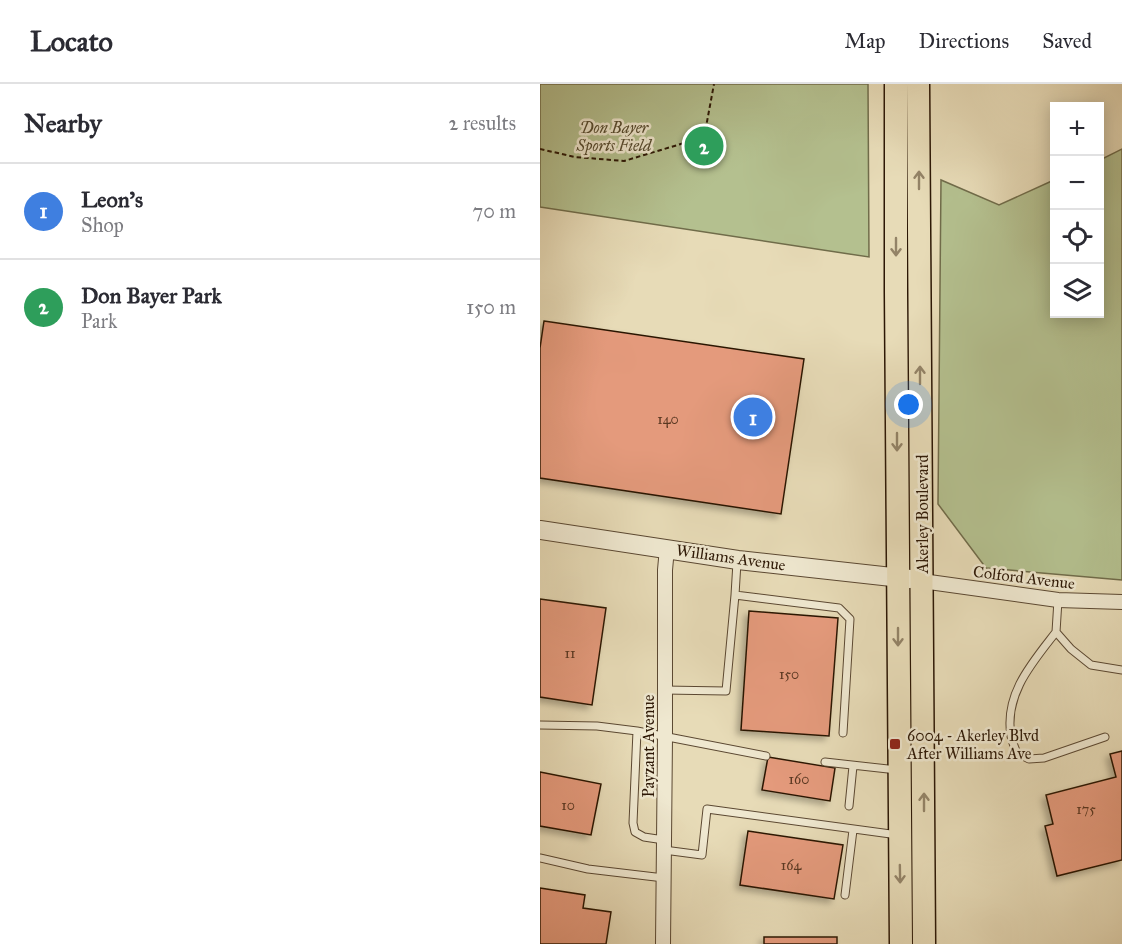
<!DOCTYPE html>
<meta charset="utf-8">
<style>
body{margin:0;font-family:"IM FELL Great Primer",serif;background:#f2f2f3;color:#2b2b33}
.controls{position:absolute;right:18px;top:18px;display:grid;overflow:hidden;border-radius:0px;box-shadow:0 3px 15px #0003}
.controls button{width:54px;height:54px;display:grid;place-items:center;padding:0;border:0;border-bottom:2px solid #e1e1e2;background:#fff;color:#2b2b33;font:30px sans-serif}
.you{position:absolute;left:369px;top:321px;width:21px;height:21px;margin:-15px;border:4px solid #fff;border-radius:50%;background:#1a73e8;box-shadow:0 0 0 9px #1a73e833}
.badge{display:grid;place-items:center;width:39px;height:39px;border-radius:50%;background:#2563eb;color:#fff;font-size:20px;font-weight:700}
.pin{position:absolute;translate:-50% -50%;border:3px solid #fff;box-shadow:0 2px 6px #0006}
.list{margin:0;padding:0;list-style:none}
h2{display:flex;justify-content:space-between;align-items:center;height:78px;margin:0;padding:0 24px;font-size:26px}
h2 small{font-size:20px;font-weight:400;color:#7c7c81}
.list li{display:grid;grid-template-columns:39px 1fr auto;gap:18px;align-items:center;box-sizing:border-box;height:96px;padding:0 24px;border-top:2px solid #e1e1e2}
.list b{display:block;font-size:22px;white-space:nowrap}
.list p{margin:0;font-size:20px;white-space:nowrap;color:#7c7c81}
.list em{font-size:20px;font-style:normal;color:#7c7c81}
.icon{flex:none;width:33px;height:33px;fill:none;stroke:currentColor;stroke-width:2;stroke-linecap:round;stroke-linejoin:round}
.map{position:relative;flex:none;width:582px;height:860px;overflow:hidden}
header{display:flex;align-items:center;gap:36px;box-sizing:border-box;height:84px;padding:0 30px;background:#fff;border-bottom:2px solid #e1e1e2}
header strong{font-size:28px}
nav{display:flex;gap:33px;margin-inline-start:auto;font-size:21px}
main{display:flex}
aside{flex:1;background:#fff}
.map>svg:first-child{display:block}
.green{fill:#b4c08f;stroke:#706c4a;stroke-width:1.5}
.building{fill:#e49a7b;stroke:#2c1705;stroke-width:1.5;filter:url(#shadow)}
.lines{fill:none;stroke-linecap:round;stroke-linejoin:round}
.service-casing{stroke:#5b4832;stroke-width:9}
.minor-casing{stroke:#5b4832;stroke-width:16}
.tertiary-casing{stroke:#5b4832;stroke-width:20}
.primary-casing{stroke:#2c1705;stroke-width:25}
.path{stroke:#2c1705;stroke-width:2;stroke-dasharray:4.5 3;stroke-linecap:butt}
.service{stroke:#efe8d0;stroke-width:7}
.minor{stroke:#efe8d0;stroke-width:14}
.tertiary{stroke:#efe8d0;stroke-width:18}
.primary{stroke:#e7dbb7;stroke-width:22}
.oneway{stroke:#938367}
.poi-dot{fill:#8f2418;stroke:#efe8d0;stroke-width:2}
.labels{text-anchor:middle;stroke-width:5;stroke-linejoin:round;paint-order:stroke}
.number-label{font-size:14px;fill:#5a3822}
.park-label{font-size:16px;font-style:italic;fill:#554a2e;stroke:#efe8d0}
.street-label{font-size:16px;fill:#2c1705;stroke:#efe8d0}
.poi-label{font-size:16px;fill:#2c1705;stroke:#efe8d0;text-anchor:start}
</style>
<header>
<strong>Locato</strong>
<nav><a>Map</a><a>Directions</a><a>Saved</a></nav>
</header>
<main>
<aside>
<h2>Nearby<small>2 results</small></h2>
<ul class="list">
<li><span class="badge" style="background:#3f7fe0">1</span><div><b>Leon's</b><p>Shop</p></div><em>70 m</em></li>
<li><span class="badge" style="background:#2e9e5b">2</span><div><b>Don Bayer Park</b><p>Park</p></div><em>150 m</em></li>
</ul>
</aside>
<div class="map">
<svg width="582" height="860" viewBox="0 0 582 860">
<defs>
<filter id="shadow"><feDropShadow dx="-4" dy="4" stdDeviation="3" flood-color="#0004"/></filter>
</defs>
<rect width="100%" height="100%" fill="#e7dbb7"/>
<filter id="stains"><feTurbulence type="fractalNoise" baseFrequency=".00333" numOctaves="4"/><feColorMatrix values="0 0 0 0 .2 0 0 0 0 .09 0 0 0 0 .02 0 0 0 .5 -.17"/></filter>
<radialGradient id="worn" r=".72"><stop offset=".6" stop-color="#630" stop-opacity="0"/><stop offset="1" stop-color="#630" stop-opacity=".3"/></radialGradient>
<!-- green -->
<path class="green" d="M0,0H328L329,173L0,123Z
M582,65V496L446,484L398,420L401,96L459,121L514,96V230H560V76Z"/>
<!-- building -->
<path class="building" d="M4,237L264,275L241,430L0,394V264Z
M0,515L66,524L52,621L0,613Z
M209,527L298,534L289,652L201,646Z
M582,667V776L517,792L505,742L513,740L506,711L576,693L570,670Z
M228,673L295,684L290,717L222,706Z
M0,688L61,700L51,751L0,742Z
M208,747L303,761L294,815L200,801Z
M0,804L45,811L43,824L71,828L66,860H0Z
M224,853H297V860H224Z"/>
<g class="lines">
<defs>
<path id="service" d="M197,478L195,511L299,524L310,535L303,649
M518,516L516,548L531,565L551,581L582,586
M516,548C492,579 464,610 471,652C472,658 475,664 477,669L489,675L504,674L565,653
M124,606L186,607L195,511
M0,641L57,642L97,647L226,672
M97,647L93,739L95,748L104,753L124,756
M285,678L357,686
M309,722L313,682
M124,766L162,771L167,725L358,751
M0,774L48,785L124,794
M305,811L313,746"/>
<path id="minor" d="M382,497L518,516L582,518
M123,860L125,653V486L127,464"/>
<path id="tertiary" d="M0,446L198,476L370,495"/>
<path id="primary" d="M356,0V208L361,860
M378,0L384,860"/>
</defs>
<!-- service casing -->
<use href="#service" class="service-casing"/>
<!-- minor casing -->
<use href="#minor" class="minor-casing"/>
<!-- tertiary casing -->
<use href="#tertiary" class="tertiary-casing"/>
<!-- primary casing -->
<use href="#primary" class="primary-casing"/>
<!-- path -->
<path class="path" d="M0,65L35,73L84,77L151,57L166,43L174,0"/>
<!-- service -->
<use href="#service" class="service"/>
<!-- minor -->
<use href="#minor" class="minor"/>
<!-- tertiary -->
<use href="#tertiary" class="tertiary"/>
<!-- primary -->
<use href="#primary" class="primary"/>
</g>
<!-- one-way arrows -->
<defs><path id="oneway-shaft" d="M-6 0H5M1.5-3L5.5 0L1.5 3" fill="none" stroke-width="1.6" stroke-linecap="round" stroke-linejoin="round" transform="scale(1.5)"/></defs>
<g class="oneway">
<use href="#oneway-shaft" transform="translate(379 96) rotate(-90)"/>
<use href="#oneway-shaft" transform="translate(356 163) rotate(90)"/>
<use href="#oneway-shaft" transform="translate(380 291) rotate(-90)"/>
<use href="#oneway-shaft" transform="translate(357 358) rotate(90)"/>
<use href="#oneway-shaft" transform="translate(358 553) rotate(90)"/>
<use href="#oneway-shaft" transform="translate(384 718) rotate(-90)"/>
<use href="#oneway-shaft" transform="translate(360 790) rotate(89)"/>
</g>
<!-- markers -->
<rect class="poi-dot" x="349" y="654" width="12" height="12" rx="3"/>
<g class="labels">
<!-- number labels -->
<g class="number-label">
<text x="128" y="340">140</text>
<text x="30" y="574">11</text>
<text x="249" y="595">150</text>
<text x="259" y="700">160</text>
<text x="28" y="726">10</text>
<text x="546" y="730">175</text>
<text x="251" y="786">164</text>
</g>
<!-- park labels -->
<g class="park-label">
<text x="74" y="49">Don Bayer<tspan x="74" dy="18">Sports Field</tspan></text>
</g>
<!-- street labels -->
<g class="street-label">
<text transform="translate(382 430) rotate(-90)" y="6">Akerley Boulevard</text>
<text transform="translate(191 473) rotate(8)" y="6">Williams Avenue</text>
<text transform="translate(484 493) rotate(7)" y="6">Colford Avenue</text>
<text transform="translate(108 662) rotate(-90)" y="6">Payzant Avenue</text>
</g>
<!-- poi labels -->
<g class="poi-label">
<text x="367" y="657">6004 - Akerley Blvd<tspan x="367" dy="18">After Williams Ave</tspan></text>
</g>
</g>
<rect width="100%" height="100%" filter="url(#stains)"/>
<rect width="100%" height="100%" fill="url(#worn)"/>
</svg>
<div class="controls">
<button>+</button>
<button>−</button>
<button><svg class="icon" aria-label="locate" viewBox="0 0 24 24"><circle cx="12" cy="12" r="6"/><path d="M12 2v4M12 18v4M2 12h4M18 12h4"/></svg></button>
<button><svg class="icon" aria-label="layers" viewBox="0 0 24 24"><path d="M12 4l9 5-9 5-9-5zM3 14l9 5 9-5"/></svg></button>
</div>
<div class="you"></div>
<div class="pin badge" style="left:213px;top:333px;background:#3f7fe0">1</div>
<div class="pin badge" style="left:164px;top:62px;background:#2e9e5b">2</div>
</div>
</main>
